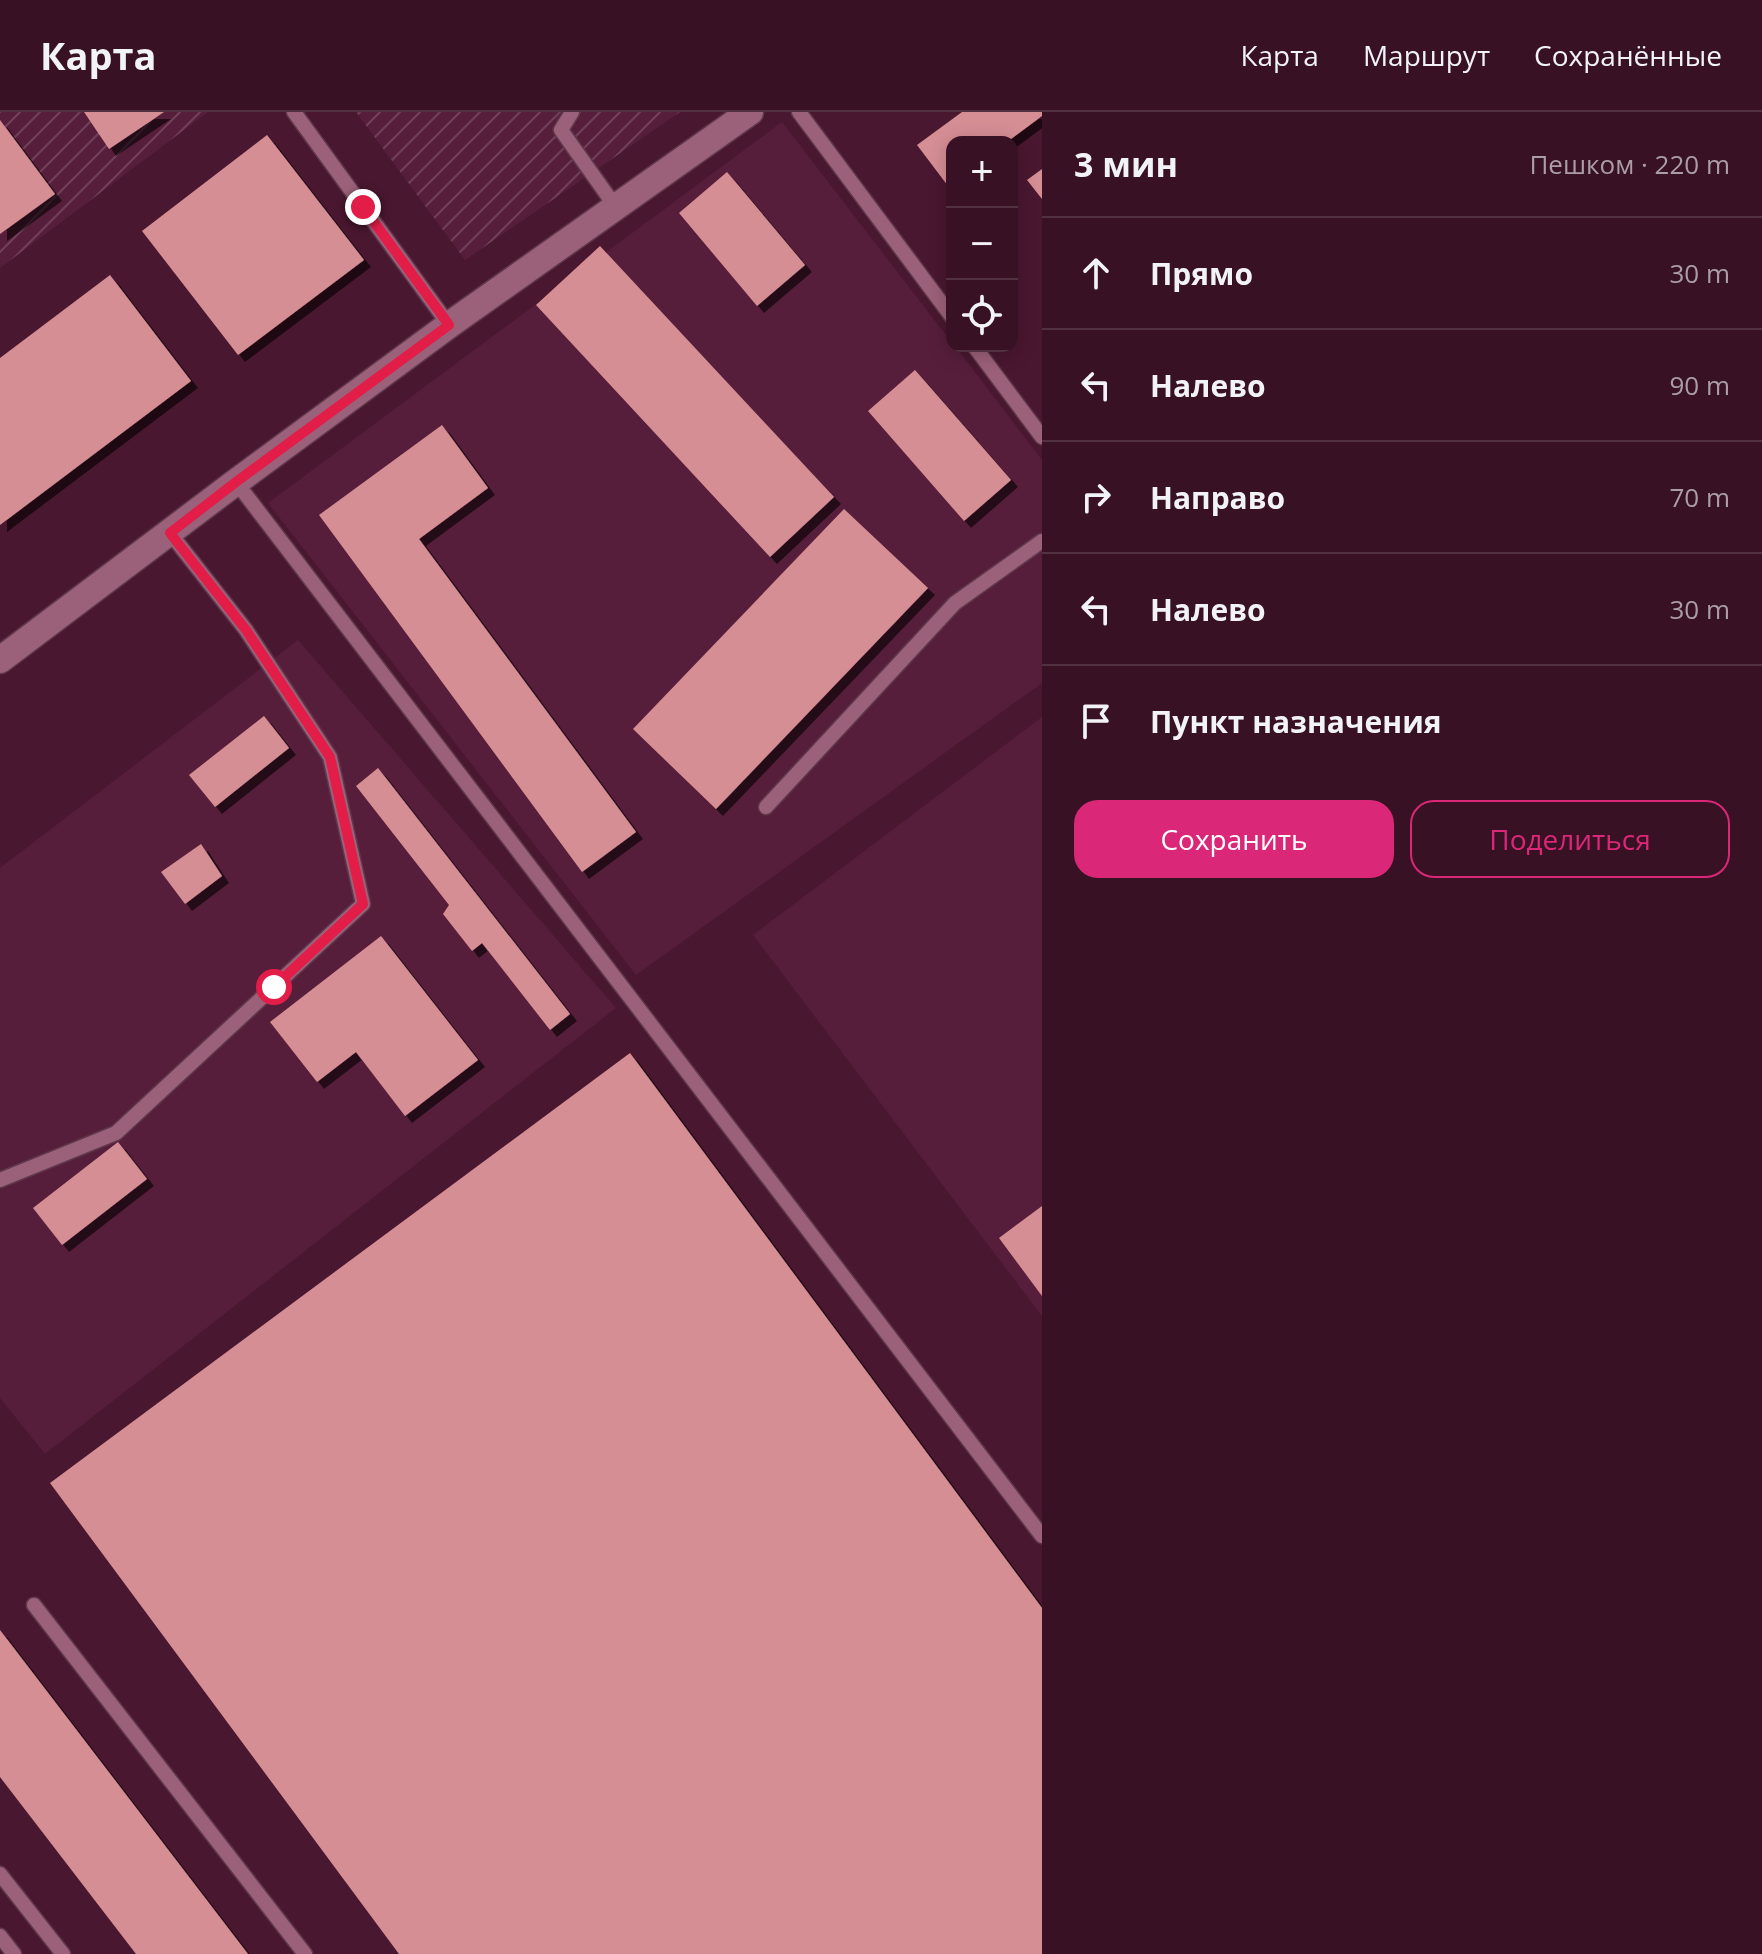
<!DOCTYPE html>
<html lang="ru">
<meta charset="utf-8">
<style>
body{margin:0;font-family:"Open Sans",sans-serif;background:#431f31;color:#f1f3f6}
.controls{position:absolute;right:24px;top:24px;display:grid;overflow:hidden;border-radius:16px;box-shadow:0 4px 20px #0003}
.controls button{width:72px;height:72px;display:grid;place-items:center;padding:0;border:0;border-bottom:2px solid #523141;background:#381124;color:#f1f3f6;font:40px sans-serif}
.stop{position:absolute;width:24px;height:24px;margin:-18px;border:6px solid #e11d48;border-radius:50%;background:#fff}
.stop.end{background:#e11d48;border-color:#fff;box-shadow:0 2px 8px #0008}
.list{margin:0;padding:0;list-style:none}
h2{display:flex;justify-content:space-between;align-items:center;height:104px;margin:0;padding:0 32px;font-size:34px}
h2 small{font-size:26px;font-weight:400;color:#ab9da6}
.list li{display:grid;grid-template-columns:52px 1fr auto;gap:24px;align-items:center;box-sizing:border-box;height:112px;padding:0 32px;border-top:2px solid #523141}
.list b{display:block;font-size:30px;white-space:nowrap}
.list em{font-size:26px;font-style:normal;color:#ab9da6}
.actions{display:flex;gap:16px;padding:24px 32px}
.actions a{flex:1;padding:18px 0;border:2px solid #db2777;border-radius:24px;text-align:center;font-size:28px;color:#db2777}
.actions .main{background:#db2777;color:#fff}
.icon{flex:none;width:44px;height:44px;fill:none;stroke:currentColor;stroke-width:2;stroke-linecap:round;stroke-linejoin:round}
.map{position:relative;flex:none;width:1042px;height:1842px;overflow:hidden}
header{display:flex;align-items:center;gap:48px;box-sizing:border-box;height:112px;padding:0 40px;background:#381124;border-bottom:2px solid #523141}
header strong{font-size:38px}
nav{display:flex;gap:44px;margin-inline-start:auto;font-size:28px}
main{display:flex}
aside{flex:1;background:#381124}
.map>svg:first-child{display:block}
.built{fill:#571e3b}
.industrial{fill:url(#industrial-furrows)}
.building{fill:#d68e95;filter:url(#shadow)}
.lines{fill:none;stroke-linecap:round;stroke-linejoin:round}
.lane-casing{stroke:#5f384c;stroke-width:17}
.street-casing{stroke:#5f384c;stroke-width:29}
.lane{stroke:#9c617a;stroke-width:14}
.street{stroke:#9c617a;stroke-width:26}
.route{stroke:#e11d48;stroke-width:10}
</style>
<header>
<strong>Карта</strong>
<nav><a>Карта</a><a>Маршрут</a><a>Сохранённые</a></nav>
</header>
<main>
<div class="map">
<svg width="1042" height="1842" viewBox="0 0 1042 1842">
<defs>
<pattern id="industrial-furrows" width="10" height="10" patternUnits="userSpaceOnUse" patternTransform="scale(2)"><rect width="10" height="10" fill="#571e3b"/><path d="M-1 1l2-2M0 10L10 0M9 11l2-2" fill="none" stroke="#703f58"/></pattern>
<filter id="shadow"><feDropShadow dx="7" dy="7" stdDeviation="0" flood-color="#0009"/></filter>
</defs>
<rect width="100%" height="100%" fill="#4a1730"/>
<!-- built -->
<path class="built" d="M782,10L952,231V234H955L1042,348V571L636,863L268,391Z
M298,528L616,896L45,1342L0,1286V756Z
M1042,605V1204L753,823Z"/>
<!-- industrial -->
<path class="industrial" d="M0,0H208L0,156Z
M356,0H680L465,148Z"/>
<!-- building -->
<path class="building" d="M84,0H164L109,37Z
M962,0H1042V4L1007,30H952V71L948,74L917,33Z
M0,8L55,82L0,122Z
M267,23L364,148L238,243L142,119Z
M1042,57V87L1027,68Z
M727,60L805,153L757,194L679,101Z
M600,134L834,385L770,445L536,193Z
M110,163L191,269L0,413V246Z
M915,258L1011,368L964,409L868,299Z
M442,313L488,376L419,427L636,720L582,760L319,403Z
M844,397L928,476L716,697L633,617Z
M264,604L289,636L215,695L189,663Z
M378,656L570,902L550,918L482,831L472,839L443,802L449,793L356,674Z
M201,732L222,764L185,792L161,760Z
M381,824L478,948L405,1004L356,940L317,970L270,910Z
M630,941L1042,1496V1842H399L50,1371Z
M118,1030L147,1067L62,1133L33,1096Z
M1042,1094V1184L999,1126Z
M0,1518L248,1842H136L0,1665Z"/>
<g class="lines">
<defs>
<path id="lane" d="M294,0L449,213
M572,0L561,18L615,94
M799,0L952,205
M974,234L1042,325
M236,370L1042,1424
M766,695L955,491L1042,429
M0,1068L116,1021L363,792L330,645L246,518L170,421
M34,1493L305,1842
M0,1762L63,1842
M0,1824L14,1842"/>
<path id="street" d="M0,548L236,370L449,213L750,0"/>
</defs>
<!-- lane casing -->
<use href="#lane" class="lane-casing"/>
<!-- street casing -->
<use href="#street" class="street-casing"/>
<!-- lane -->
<use href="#lane" class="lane"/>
<!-- street -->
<use href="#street" class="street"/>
</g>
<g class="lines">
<!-- route -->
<path class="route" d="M274,875L363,792L330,645L246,518L170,421L236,370L449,213L363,95"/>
</g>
</svg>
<div class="controls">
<button>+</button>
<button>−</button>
<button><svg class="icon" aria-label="locate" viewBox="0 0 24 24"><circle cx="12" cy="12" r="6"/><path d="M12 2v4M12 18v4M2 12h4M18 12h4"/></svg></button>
</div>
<div class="stop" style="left:274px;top:875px"></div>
<div class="stop end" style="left:363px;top:95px"></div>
</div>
<aside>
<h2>3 мин<small>Пешком · 220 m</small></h2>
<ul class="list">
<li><svg class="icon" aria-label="ahead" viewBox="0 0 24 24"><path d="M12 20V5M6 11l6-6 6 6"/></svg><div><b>Прямо</b></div><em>30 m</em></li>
<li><svg class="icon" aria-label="left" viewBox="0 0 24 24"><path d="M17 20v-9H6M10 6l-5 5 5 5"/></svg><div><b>Налево</b></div><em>90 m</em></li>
<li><svg class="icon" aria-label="right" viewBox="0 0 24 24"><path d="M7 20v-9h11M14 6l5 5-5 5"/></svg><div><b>Направо</b></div><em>70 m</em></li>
<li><svg class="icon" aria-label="left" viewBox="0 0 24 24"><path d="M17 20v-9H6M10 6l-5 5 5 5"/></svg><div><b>Налево</b></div><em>30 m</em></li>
<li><svg class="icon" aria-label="arrive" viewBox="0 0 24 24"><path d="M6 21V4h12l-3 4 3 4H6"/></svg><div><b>Пункт назначения</b></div></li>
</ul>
<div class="actions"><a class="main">Сохранить</a><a>Поделиться</a></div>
</aside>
</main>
